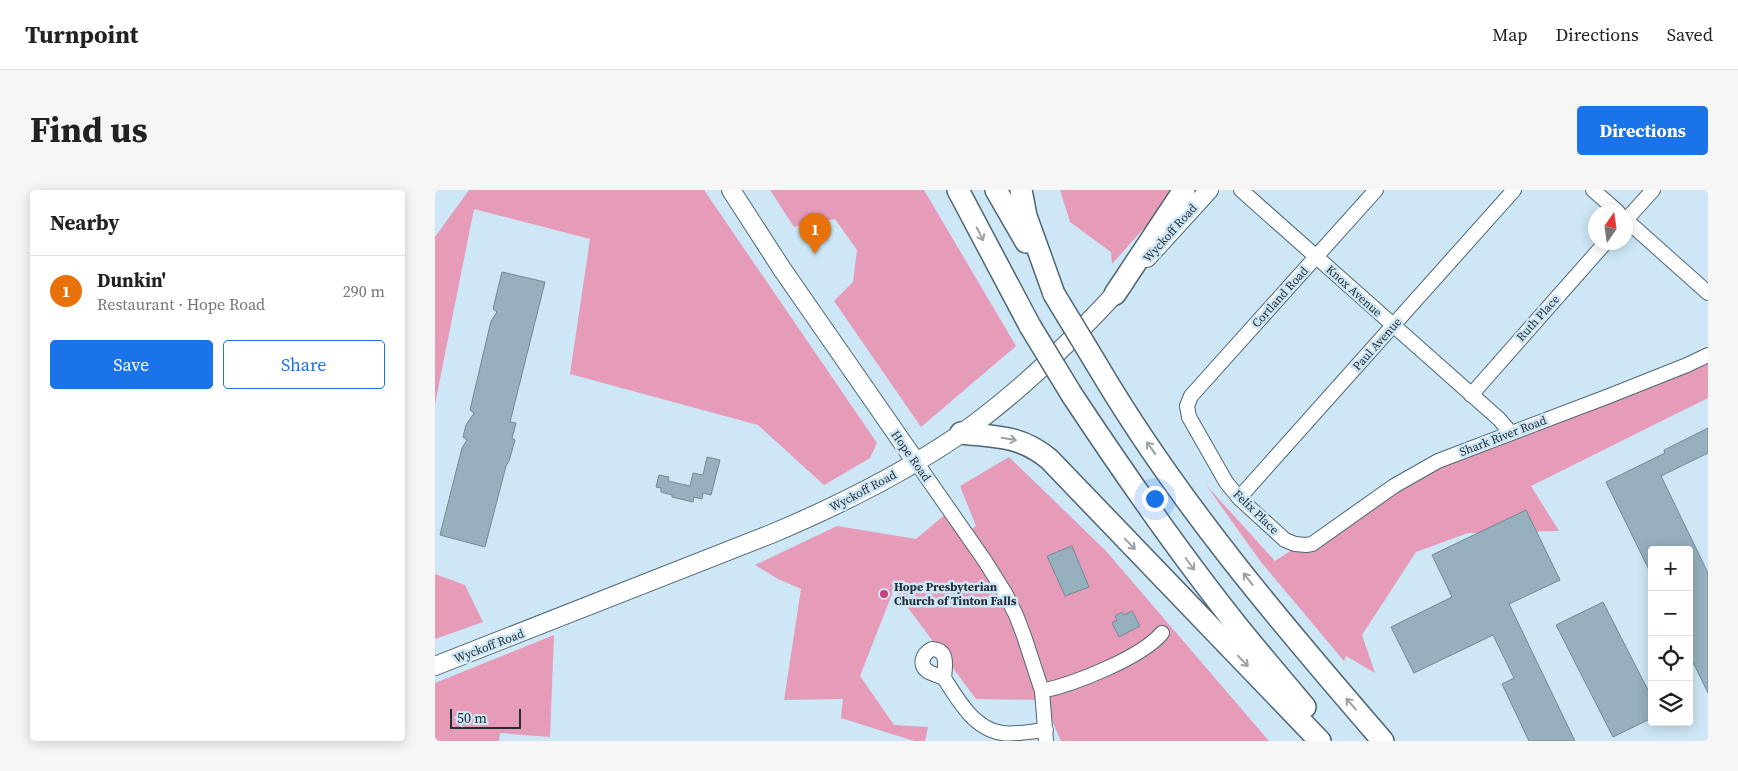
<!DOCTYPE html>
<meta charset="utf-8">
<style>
body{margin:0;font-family:"Source Serif 4",serif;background:#f6f6f6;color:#222}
.controls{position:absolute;right:15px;bottom:15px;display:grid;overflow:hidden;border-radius:5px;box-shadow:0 2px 12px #0003}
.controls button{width:45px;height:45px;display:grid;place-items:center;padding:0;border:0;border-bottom:1px solid #e0e0e0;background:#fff;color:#222;font:25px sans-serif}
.compass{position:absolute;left:1153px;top:15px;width:45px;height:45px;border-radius:50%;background:#fff;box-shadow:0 2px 12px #0003;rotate:13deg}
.scale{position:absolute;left:15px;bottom:12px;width:71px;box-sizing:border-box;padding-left:5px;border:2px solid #242e34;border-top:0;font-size:14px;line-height:18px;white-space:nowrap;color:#242e34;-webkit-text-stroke:4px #cde7f6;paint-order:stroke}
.you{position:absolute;left:719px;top:308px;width:18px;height:18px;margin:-12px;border:4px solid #fff;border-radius:50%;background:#1a73e8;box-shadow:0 0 0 8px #1a73e833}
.badge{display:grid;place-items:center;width:32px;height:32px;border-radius:50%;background:#1a73e8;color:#fff;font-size:16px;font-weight:700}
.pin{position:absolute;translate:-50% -41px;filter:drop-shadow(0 1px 2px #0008)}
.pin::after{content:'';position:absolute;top:26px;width:18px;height:15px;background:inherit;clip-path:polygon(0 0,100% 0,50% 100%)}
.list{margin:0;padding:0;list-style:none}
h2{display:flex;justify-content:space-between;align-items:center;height:65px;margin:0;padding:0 20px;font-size:21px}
h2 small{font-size:16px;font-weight:400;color:#767676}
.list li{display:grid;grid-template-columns:32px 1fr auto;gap:15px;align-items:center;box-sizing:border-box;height:70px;padding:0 20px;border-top:1px solid #e0e0e0}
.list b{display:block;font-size:19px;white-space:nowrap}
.list p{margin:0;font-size:16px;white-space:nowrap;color:#767676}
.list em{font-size:16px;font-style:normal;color:#767676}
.actions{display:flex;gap:10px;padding:15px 20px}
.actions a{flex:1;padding:11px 0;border:1px solid #1a73e8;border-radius:5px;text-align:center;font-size:18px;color:#1a73e8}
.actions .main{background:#1a73e8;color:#fff}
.icon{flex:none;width:28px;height:28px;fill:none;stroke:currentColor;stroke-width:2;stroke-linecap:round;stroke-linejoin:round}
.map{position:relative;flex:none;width:1273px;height:551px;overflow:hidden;border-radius:5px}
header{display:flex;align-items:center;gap:30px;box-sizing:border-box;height:70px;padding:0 25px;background:#fff;border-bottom:1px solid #e0e0e0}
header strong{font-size:24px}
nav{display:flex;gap:28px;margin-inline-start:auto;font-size:18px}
.intro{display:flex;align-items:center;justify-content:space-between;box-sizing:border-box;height:120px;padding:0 30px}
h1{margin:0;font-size:35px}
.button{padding:12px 22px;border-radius:5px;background:#1a73e8;color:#fff;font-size:18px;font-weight:700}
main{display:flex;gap:30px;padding:0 30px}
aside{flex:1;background:#fff;border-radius:5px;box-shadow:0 2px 12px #0003}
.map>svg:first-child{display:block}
.forest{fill:#e69bb8}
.building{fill:#97b0be;stroke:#708997}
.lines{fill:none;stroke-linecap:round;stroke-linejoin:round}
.minor-casing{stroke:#4e6572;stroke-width:16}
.major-casing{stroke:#4e6572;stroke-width:20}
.highway-casing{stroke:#4e6572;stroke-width:24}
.minor{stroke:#fff;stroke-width:14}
.major{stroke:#fff;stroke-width:18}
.highway{stroke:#fff;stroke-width:21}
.highway-bridge-casing{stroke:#4e6572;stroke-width:24;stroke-linecap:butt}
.highway-bridge{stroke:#fff;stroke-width:21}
.oneway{stroke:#9ca1a4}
.poi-dot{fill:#c74080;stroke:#cde7f6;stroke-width:2}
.labels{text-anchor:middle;stroke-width:5;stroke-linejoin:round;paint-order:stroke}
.street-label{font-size:12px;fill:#242e34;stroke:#cde7f6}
.poi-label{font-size:12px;font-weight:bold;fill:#242e34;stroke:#cde7f6;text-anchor:start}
</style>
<header>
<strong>Turnpoint</strong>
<nav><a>Map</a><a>Directions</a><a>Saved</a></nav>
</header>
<div class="intro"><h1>Find us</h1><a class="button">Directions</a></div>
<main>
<aside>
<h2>Nearby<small></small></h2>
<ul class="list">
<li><span class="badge" style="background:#e8710a">1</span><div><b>Dunkin'</b><p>Restaurant · Hope Road</p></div><em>290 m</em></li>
</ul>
<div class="actions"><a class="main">Save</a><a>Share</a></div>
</aside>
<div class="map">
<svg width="1273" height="551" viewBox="0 0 1273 551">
<rect width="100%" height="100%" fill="#cde7f6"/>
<!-- forest -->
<path class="forest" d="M34,0H269L442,253L435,268L389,295L323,235L135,184L155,49L39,19L0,214V47Z
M335,0H489L581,156L486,237L399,111L418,92L422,60L400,29L359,37Z
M625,0H743L677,74L676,62L635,32Z
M1273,166V208L1096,296L1124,341L1033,343L981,362L927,445L940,483L911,466L909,471L826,372L771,295L840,371L967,288Z
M574,267L671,361L834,551H626L608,510L541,509L459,399L425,486L459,535L493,537L490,551H479L406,528L408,509L349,510L366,399L343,389L320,375L402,336L481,349L513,322L530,343L541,336L525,296Z
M0,384L30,395L48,432L0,449Z
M119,445L115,547L65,543L64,551H0V493Z"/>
<!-- building -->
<path class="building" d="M67,82L110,92L75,232L81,233L77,248L80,250L74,271L71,276L50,357L5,345L27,258L32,250L28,247L31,235L39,223L35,220L56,131L62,122L58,119Z
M1273,238V263L1226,286L1273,383V503L1254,464V360H1217V386L1171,292L1230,263L1229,260Z
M272,267L285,270L276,305L268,303L267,309L259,307L258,312L237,307V305L226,302V298L221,297L224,285L234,287L233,291L255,296L258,283L268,285Z
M1091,320L1125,390L1074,414L1140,551H1094L1067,494L1079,488L1058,445L979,483L956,437L1017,407L997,365Z
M637,356L654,397L630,406L612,366Z
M1168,412L1217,508V528L1178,547L1121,435Z
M697,421L705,436L684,447L677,433L682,430L680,426L687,422L689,425Z"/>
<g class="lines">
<defs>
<path id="minor" d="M806,0L1064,229L1076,243
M941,0L756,206L752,216L754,227L791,292L804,308L850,350L860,354L871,355L877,354L959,296L1003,271L1174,206L1252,175L1273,165
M1158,0L1183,22
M1190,29L1273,103
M1190,31L1218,0
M1036,205L1171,52
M481,272L550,371L570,403L581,425L589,446L607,501L611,551
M804,308L1079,0
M497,459C514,460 510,476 509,488C504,486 498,484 494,482C483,476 487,464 497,459Z
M509,488C523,510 539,539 567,543C581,545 597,541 611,540
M607,501C639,494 706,468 727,443"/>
<path id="major" d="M296,0L347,79L481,272
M712,68L774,0
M0,476L336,344C403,316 467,284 527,243C586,201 639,149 688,95"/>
<path id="highway" d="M523,0L595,136
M561,0L591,52
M586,0L591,26L619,104
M680,104L749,0
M662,175C742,311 845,432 948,551
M637,205C690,285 744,363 804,438C826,465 848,491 870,517
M526,243C561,247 585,245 614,269L885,551"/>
</defs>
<!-- minor casing -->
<use href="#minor" class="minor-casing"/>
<!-- major casing -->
<use href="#major" class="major-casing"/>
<!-- highway casing -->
<use href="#highway" class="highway-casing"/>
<!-- minor -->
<use href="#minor" class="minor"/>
<!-- major -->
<use href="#major" class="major"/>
<!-- highway -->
<use href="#highway" class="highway"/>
<defs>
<path id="highway-bridge" d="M619,104L662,175
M595,136L637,205"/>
</defs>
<!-- highway-bridge casing -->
<use href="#highway-bridge" class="highway-bridge-casing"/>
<!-- highway-bridge -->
<use href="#highway-bridge" class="highway-bridge"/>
</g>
<!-- one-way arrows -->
<defs><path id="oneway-shaft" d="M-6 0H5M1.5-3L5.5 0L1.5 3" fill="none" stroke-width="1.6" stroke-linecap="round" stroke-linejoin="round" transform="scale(1.25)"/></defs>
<g class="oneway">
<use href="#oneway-shaft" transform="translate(545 44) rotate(63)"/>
<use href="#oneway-shaft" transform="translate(574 249) rotate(10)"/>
<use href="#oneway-shaft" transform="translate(716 258) rotate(-125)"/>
<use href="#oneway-shaft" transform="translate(695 354) rotate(46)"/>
<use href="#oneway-shaft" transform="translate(755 374) rotate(53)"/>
<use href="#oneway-shaft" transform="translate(813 389) rotate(-128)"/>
<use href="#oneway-shaft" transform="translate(808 471) rotate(46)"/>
<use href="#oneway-shaft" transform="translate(916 514) rotate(-131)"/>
</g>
<!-- markers -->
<circle class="poi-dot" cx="449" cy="404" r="5"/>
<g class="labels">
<!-- street labels -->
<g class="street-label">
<text transform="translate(735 43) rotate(-48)" y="4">Wyckoff Road</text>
<text transform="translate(919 101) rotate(42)" y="4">Knox Avenue</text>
<text transform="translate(845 107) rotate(-48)" y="4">Cortland Road</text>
<text transform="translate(1103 128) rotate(-48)" y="4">Ruth Place</text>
<text transform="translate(942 154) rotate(-48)" y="4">Paul Avenue</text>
<text transform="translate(1068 246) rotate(-21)" y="4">Shark River Road</text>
<text transform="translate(476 266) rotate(55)" y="4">Hope Road</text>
<text transform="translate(428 301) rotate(-28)" y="4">Wyckoff Road</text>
<text transform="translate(821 322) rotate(44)" y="4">Felix Place</text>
<text transform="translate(54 456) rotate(-21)" y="4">Wyckoff Road</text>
</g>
<!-- poi labels -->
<g class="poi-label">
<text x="459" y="401">Hope Presbyterian<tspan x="459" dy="14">Church of Tinton Falls</tspan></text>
</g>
</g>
</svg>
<div class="controls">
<button>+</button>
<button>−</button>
<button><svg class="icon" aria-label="locate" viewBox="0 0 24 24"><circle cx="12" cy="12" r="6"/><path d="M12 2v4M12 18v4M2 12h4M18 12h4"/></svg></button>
<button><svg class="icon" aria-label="layers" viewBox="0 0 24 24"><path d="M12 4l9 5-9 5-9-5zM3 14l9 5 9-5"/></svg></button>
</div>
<svg class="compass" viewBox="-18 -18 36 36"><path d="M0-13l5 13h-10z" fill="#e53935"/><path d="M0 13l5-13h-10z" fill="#767676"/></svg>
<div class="scale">50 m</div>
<div class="you"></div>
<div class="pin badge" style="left:380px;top:64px;background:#e8710a">1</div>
</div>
</main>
